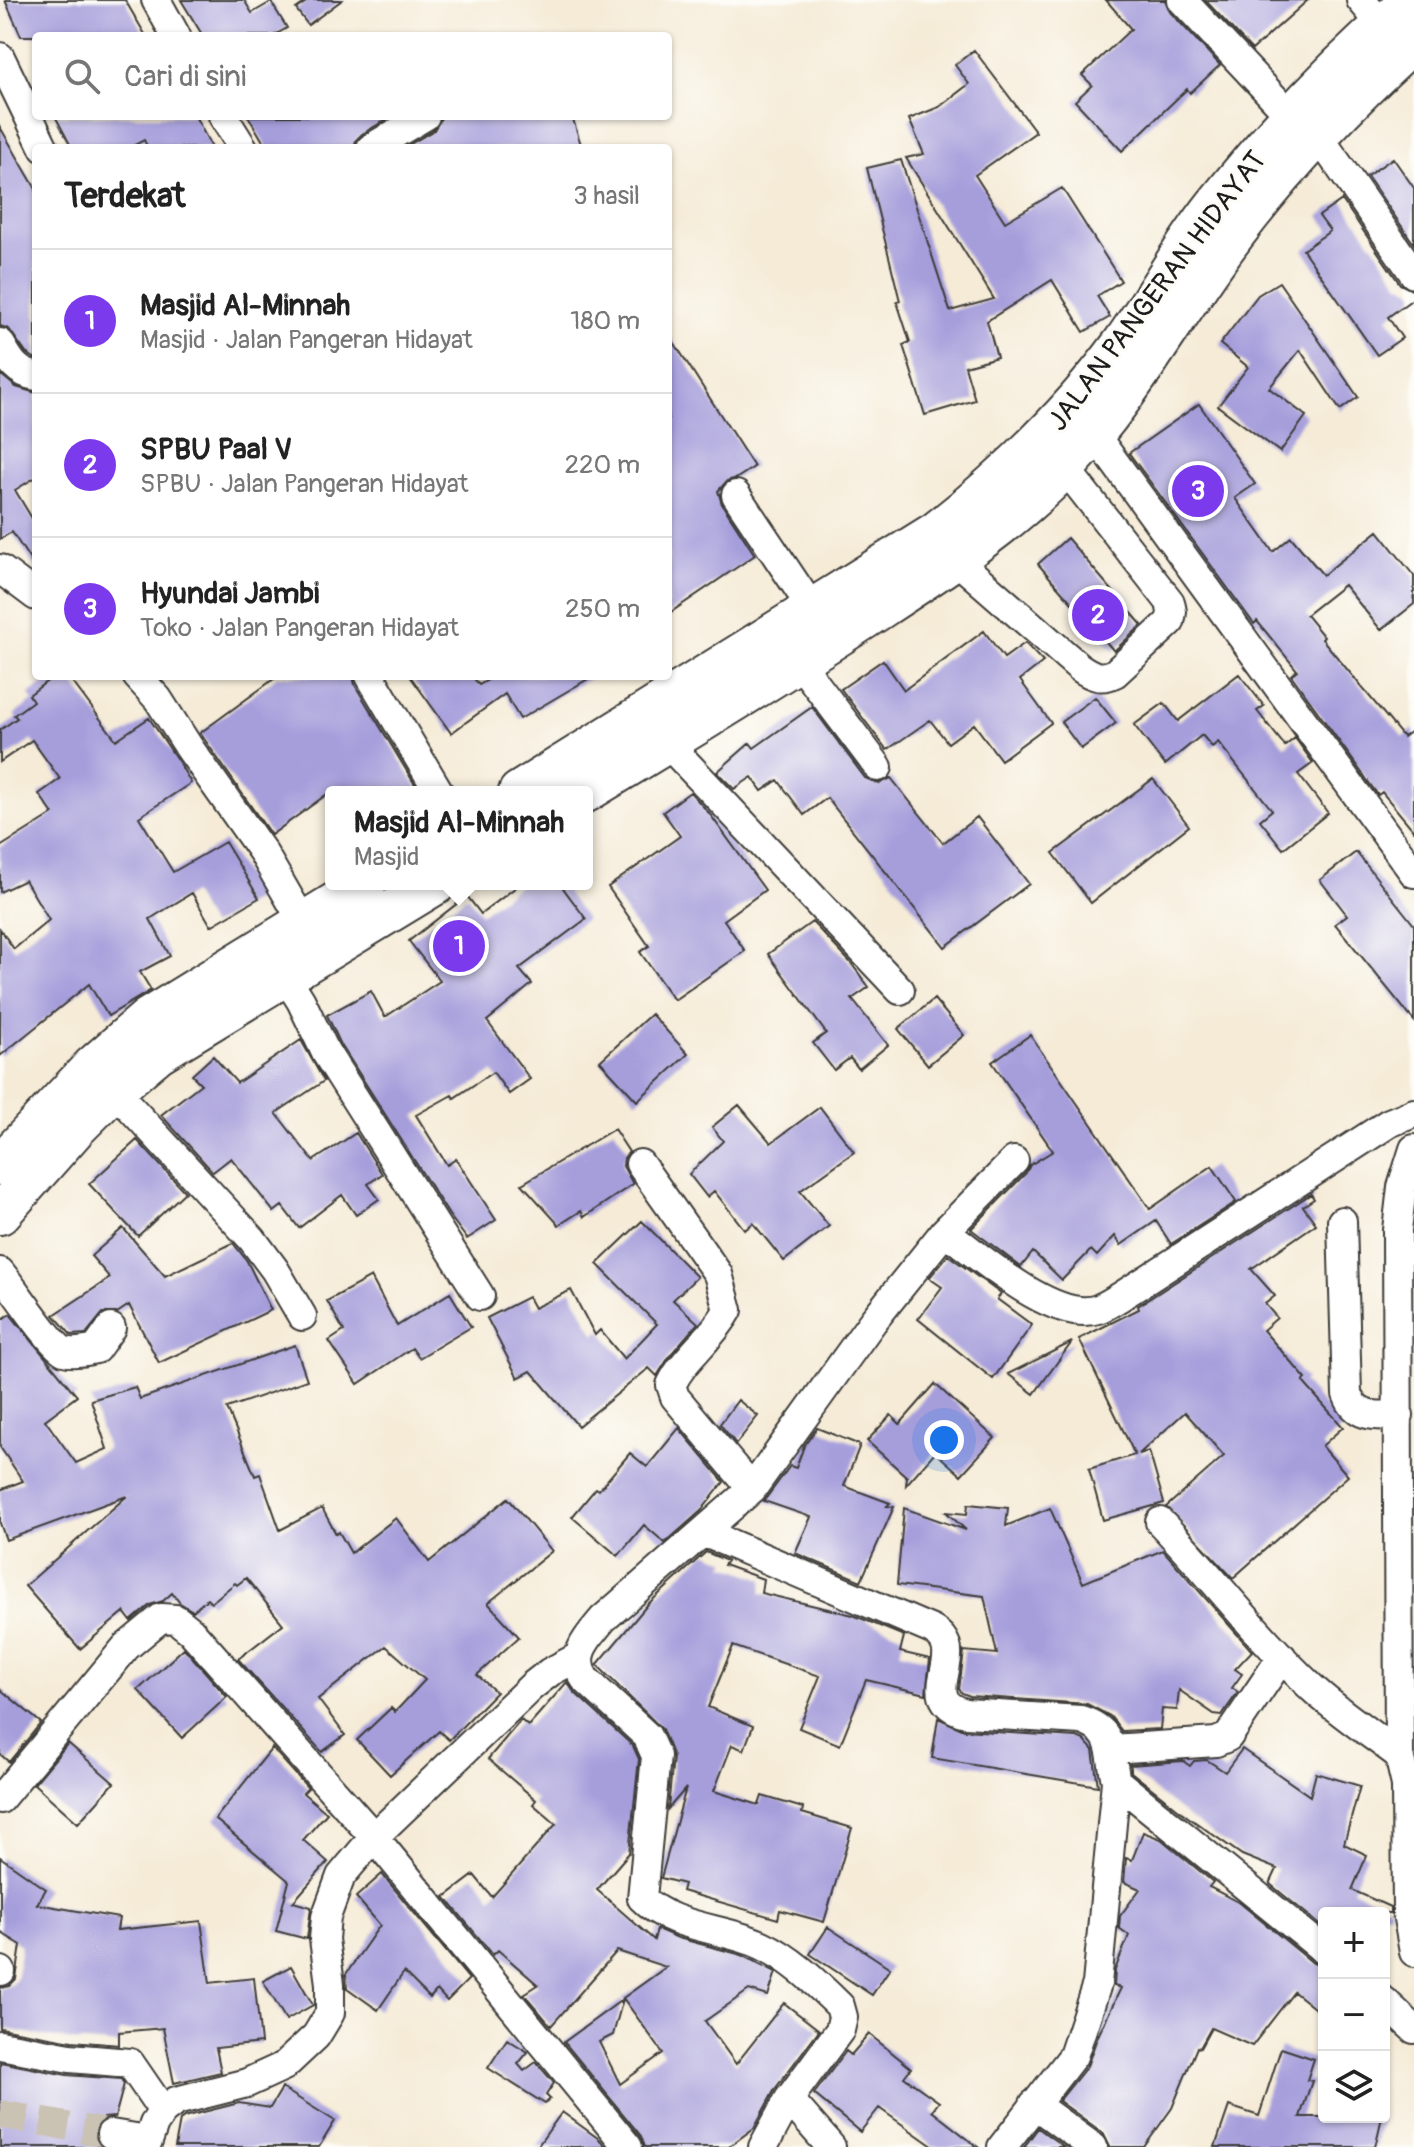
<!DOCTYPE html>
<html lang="id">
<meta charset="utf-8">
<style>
body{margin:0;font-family:Pangolin,sans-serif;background:#f2f2f2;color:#222}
.controls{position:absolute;right:24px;bottom:24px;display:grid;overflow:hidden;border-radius:8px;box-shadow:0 2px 6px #0004}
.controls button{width:72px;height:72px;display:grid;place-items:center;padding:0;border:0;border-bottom:2px solid #e0e0e0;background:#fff;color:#222;font:40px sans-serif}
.you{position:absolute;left:944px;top:1440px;width:28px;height:28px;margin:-20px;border:6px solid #fff;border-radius:50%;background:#1a73e8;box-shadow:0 0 0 12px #1a73e833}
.badge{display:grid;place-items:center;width:52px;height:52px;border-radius:50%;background:#7c3aed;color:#fff;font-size:26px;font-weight:700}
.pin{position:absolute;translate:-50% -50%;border:4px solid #fff;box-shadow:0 2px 8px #0006}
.popup{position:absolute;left:325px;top:786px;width:268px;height:104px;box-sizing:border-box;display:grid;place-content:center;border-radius:8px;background:#fff;filter:drop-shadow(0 2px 6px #0005);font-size:26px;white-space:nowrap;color:#767676}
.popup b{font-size:30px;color:#222}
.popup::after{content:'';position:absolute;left:50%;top:100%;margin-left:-16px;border:16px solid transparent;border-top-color:#fff}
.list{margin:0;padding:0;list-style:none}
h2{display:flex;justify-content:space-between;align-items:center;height:104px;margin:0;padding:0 32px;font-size:34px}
h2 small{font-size:26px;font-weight:400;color:#767676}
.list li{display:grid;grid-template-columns:52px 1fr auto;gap:24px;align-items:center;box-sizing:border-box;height:144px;padding:0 32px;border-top:2px solid #e0e0e0}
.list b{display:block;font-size:30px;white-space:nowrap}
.list p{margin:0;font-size:26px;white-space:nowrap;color:#767676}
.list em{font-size:26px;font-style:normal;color:#767676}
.icon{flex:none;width:44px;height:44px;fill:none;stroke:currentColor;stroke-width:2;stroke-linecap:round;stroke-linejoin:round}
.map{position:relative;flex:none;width:1414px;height:2147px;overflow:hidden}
.search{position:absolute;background:#fff;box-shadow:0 2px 6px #0004;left:32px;top:32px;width:640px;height:88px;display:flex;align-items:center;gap:20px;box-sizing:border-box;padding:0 28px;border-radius:8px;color:#767676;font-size:30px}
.panel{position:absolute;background:#fff;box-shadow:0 2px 6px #0004;left:32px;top:144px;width:640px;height:536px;border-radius:8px}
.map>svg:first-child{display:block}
.building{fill:#a69edb}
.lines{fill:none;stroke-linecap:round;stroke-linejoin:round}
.minor-tunnel{stroke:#cac2b2;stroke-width:28;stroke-dasharray:28 14;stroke-linecap:butt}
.minor-casing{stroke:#3d3b38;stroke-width:32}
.highway-casing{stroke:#3d3b38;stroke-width:44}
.minor{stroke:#fff;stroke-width:28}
.highway{stroke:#fff;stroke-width:40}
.labels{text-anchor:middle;stroke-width:6;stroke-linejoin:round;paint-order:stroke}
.street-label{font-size:28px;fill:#1c1c1c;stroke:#fdfcf7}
</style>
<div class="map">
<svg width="1414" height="2147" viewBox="0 0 1414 2147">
<rect width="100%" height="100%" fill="#fdfcf7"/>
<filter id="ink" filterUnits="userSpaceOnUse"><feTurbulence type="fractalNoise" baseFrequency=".0125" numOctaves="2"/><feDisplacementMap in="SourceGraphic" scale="16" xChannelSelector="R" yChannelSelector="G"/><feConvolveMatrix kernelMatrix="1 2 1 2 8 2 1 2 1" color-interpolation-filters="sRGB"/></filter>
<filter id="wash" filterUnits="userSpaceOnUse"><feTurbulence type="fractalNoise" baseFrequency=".006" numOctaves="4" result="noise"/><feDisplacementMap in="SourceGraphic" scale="32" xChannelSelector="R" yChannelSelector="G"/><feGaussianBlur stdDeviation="1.8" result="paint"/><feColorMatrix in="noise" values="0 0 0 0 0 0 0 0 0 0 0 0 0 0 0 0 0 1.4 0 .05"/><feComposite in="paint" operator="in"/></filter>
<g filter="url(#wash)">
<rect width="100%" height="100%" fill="#f5ebd7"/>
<g id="blocks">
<!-- building -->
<path class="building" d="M5,0H125L146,36H21Z
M181,0H244L252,13L271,2L287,28L273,36H203Z
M309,0H342L308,25L296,9Z
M1106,0H1165L1170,12L1220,65L1190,93L1187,89L1122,151L1075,101L1092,85L1082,75L1131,29Z
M1205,0H1308L1252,50Z
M974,50L1036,132L975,175L1005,222L1062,188L1121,281L1097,296L1110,317L1084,332L1052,280L987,321L997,357L965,366L975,400L925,415L903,345L910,342L897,302L900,301L867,168L901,160L950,311L994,299L906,158L924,154L909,119L939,107L969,84L955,65Z
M55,116H195L212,148H148L144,140L129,148H72Z
M248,116H392L362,134L356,140L354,148H267Z
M442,116H572L582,148H404L434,130Z
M0,127L36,189V359L26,353L9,329L0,326Z
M1393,158L1414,188V244L1367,176Z
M1342,200L1400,284L1414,291V298L1388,317L1402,338L1377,355L1303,250L1330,231L1319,216Z
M1279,282L1358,397L1340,410L1300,350L1269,388L1306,416L1280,452L1218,406L1248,367L1220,344L1258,295Z
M668,333L754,467L737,478L727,481L718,491L722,504L755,555L668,614Z
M0,374L16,387L36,393V477L15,490L36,525V569L12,532L0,539Z
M1199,404L1255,484L1235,498L1273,552L1291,537L1323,575L1378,531L1414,576V604L1381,630L1344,585L1306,615L1324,637L1322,639L1403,737L1414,729V831L1382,792L1378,795L1291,675L1297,670L1257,621L1254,624L1129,453Z
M1067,538L1142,625L1114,651L1038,564Z
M984,631L1004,658L1025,643L1043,662L1020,680L1051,723L1001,760L974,724L948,743L930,720L887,750L841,689L883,660L904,690Z
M1239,674L1264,706L1257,711L1285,746L1295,738L1313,763L1298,774L1328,813L1283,849L1260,820L1272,810L1218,742L1212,747L1202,735L1165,765L1134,725L1164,703L1178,721Z
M54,676H68L116,740L149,718L178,761L191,783L139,817L173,872L225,842L259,898L211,926L192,893L150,919L170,956L140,972L151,990L108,1016L89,984L0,1056V929L14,949L49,920L25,880L0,892V847L53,814L39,794L60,779L32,740L0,762V730L17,718L14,715L33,701L29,695Z
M278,676H353L355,685L417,788L410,792H330L271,835L200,733Z
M410,676H472L479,685L495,676H593L520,719L505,694L451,733Z
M1095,697L1116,723L1081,749L1061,722Z
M812,707L865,778L879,784L891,778L943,843L977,817L1029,884L945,947L827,798L804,815L778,780L762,791L752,777L734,789L717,772L750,743L754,748Z
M1153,779L1189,826L1091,903L1053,853Z
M690,792L709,813L765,890L724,920L745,951L674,1000L640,952L649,946L608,887L680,836L663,812Z
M1356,852L1414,925V1021L1335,924L1347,915L1320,880Z
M520,884H560L586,919L519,969L532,984L487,1021L530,1079L509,1094L493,1072L454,1098L452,1095L416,1115L447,1165L456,1159L496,1220L467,1239L449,1215L341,1045L327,1015L371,991L385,1017L440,981L409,941L467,896L481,914Z
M812,922L850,962L869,987L852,999L888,1045L859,1069L850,1058L834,1070L813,1043L826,1033L768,954Z
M934,999L964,1035L928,1065L898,1029Z
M651,1014L688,1054L637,1101L600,1061Z
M1030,1035L1150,1209L1212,1166L1236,1202L1171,1244L1156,1221L1121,1245L1115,1236L1097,1256L1091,1250L1062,1280L1033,1252L1021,1267L971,1229L1026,1173L1030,1165L1053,1151L992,1062Z
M301,1040L324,1081L276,1113L313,1161L356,1133L382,1174L368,1184L379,1199L356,1215L342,1195L299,1228L282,1206L274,1212L231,1158L213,1172L161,1115L201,1084L192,1075L213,1056L237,1083Z
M739,1105L771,1143L820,1107L854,1152L800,1191L829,1226L784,1261L753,1223L745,1230L714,1191L707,1197L689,1174L723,1141L712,1127Z
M614,1129L629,1152L624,1158L623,1166L633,1184L584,1217L581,1211L559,1225L522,1184Z
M137,1140L185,1192L138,1236L89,1184Z
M1311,1194L1314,1199L1303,1206L1316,1224L1251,1269L1275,1296L1265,1304L1277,1318L1263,1330L1306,1379L1303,1382L1343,1427L1322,1446L1348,1476L1233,1578L1166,1507L1224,1456L1185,1412L1139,1454L1149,1451L1164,1503L1103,1520L1089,1469L1135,1455L1079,1339L1139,1309L1138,1306Z
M642,1221L697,1277L673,1300L698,1323L671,1354L657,1376L649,1368L578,1426L531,1371L518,1378L487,1318L528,1297L534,1308L571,1290L595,1335L600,1330L624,1359L657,1324L597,1264Z
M123,1228L165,1276L233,1243L247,1261L271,1310L159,1363L129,1305L117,1313H103L86,1334L71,1335L54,1315L110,1278L91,1256Z
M948,1255L1001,1294L997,1299L1032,1325L993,1379L918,1319L942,1287L929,1278Z
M371,1277L397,1326L450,1293L471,1327L419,1358L412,1348L358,1384L329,1341L344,1331L327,1301Z
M10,1314L77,1396L45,1420L76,1463L107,1449L91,1400L135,1387L140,1399L295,1345L307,1380L227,1408L255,1476L260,1474L280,1530L322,1508L336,1534L339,1532L351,1553L396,1518L429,1562L508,1498L552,1551L488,1603L519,1637L477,1675L496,1692L449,1740L439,1731L390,1775L357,1740L391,1708L395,1712L425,1680L386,1646L318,1699L345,1735L322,1752L238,1659L283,1624L246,1578L237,1585L235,1583L211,1603L207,1599L193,1611L180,1603L172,1593L163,1601L150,1605L131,1621L124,1612L80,1649L25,1586L127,1496L6,1540L0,1523V1490L23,1481L0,1447V1321Z
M1072,1342L1034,1394L1008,1374Z
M935,1384L995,1438L961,1475L935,1452L906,1485L907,1477L867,1441L891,1415L900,1424Z
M738,1400L758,1416L736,1444L720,1424Z
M679,1428L724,1482L701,1511L665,1543L644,1525L618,1556L572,1517L596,1488L599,1490L630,1453L647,1467Z
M817,1428L860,1445L844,1486L890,1503L887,1506L894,1507L861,1581L795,1553L811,1517L764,1501L790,1466L796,1468L804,1446Z
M968,1504L1008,1508L1006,1526L1050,1508L1083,1583L1163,1550L1252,1651L1235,1669L1242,1674L1232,1688L1238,1692L1222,1715L1214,1714L1179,1690L1177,1710L1162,1709L1160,1729L1122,1731L1110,1716L1087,1704L970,1696L962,1693L959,1689L964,1651L997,1654L984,1596L897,1585L904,1508L966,1530L946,1512L967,1514Z
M706,1552L727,1561L724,1565L763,1579L761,1593L853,1615L904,1636L900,1652L930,1659L926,1694L866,1680L840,1745L799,1728L820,1676L733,1646L708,1707L753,1726L744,1750L732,1745L714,1791L759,1805L762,1796L803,1808L802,1813L852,1828L824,1922L780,1910L778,1919L682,1891L684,1884L661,1878L686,1788L668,1809L673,1757L662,1729L597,1665L648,1604Z
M184,1648L227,1697L182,1738L138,1690Z
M567,1682L574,1692L633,1746L639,1759L629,1853L597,1890L654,1940L657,1929L678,1938L742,1955L776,1972L768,1996L749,1990L705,2021L736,2064L784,2003L819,2030L775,2089L754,2128L728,2147H645L641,2136L564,2042L623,1999L613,2035L599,2042L620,2084L663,2053L623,1998L666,1967L617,1951L551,2026L524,1994L538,1985L498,1950L493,1955L445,1897L474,1875L492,1897L556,1824L533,1804L536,1800L488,1759L521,1720L528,1726Z
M0,1689L41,1723L9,1762L0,1754Z
M938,1718L964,1730L1077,1737L1084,1740L1093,1750L1098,1786L932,1758Z
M68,1743L114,1783L78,1823L34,1784Z
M272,1748L308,1788L303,1793L327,1813L303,1840L328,1862L293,1902L311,1907L307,1939L276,1931L289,1881L215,1819Z
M1242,1749L1310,1796L1316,1773L1360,1786L1344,1844L1367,1855L1352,1890L1390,1907V1913H1324V1928L1270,1884L1277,1869L1242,1855L1188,1817L1131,1772V1768L1130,1765L1183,1761L1190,1766L1194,1761L1207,1760L1225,1772Z
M1143,1832L1161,1839L1213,1882L1209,1887L1240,1903L1313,1963L1324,1967V2016L1294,1992L1252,2046L1211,2028L1200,2048L1197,2047L1172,2108L1144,2147H1110L1103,2133L1059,2101L1087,2066L1097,2038L1121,1988L1114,1986L1115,1970L1129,1935L1119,1928L1120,1916L1140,1889L1124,1882L1126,1858L1132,1860Z
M0,1857L46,1889L37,1904L119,1918L117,1930L201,1921L210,1983L254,1978L261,2043L216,2048L221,2072L174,2083L163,2028L119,2032V2045L72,2041L0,2028V1988L9,1986L16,1979L21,1945L0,1932Z
M382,1874L469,1979L447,2001L437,1990L430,1998L404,1972L378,2010L347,1988L346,1974L380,1925L356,1897Z
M828,1927L890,1968L872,1995L810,1954Z
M291,1966L313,2005L286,2020L263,1981Z
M869,2034L911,2068L904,2077L939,2102L932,2111L978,2147H934L879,2108L860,2132L814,2094L846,2051L851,2055Z
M507,2039L528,2052L518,2064L524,2071L536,2062L554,2083L546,2095L550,2099L545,2104L488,2068Z
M1281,2048L1314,2059L1307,2080L1312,2081L1300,2117H1382L1375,2147H1215L1229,2106L1259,2116Z
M0,2062L67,2075L121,2079L124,2084L115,2117L104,2118L94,2131L95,2139L100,2147H0Z
M282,2088L335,2121L319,2147H175L180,2120L184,2117L239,2103L270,2108Z
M562,2112L599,2139L606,2147H537Z
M1038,2128L1064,2147H1024Z"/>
</g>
</g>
<g filter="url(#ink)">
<use href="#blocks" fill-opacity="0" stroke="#3d3b38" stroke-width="2"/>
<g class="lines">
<!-- minor-tunnel -->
<path class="minor-tunnel" d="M0,2114L111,2134"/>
<defs>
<path id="minor" d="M156,0L176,36
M1182,0L1291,116
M1361,0L1382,25
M0,57L44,148
M223,116L243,148
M1317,134L1414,274
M371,148L425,116
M0,343C9,359 16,373 36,376
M1094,434L1414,873
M736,495L813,610
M955,559L1079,667C1092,676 1101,680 1115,673L1170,622L1172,612L1170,602L1065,468
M0,569L36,596
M799,662L878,767
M137,676L158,699L190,749L262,851L303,922
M370,676L439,792
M667,743L900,990
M286,977L301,1001L326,1053L480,1296
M114,1090L252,1239L275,1270L302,1316
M1414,1149L1402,1187L1397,1230L1399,1755L1406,1785L1407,1913L1414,1952
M640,1164L718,1274L728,1310C713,1338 685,1356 671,1385L675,1397L752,1489
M1342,1221L1347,1394C1356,1419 1377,1416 1399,1415
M945,1231C978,1255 1055,1324 1098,1309C1106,1306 1113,1301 1120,1297L1389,1123L1414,1113
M0,1272C13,1287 51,1345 64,1351C74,1354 87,1351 96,1349L111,1328
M1160,1522C1212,1576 1257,1636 1311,1687C1338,1712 1370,1733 1399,1755
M703,1532L932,1630C935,1632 939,1634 942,1638C961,1661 918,1701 966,1713L1081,1720C1116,1731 1109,1752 1116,1781L1324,1950
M1112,1749L1216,1742L1228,1737L1282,1657
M0,1799L126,1647L161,1618L176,1619L191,1631L374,1837L628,2147
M0,1971H1
M1384,2001L1414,2029
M0,2045L70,2058L130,2063L163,2111
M789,2099L840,2030L843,2017L840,2006C817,1984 792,1959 762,1945C724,1927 672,1929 642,1898L656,1756L647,1736L585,1679C569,1656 588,1637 603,1619L752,1489L873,1321L945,1231L1014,1161
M1034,2104L1093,2147
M111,2134L148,2140
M146,2147L154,2124L163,2111L176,2101L247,2083L284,2066L316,2036L330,2013V1984L324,1939L326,1917L341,1876L374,1837L532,1686L550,1672L578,1657
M763,2147L789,2099L831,2147
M1002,2147L1073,2056L1097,1984L1116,1781"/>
<path id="highway" d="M519,792L936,532C1007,476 1070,416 1123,343C1155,298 1181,249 1215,206C1274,131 1339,62 1412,0
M586,792C686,731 786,671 884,606C948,564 1013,522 1066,466C1133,395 1178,308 1237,231C1290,162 1349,100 1414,41
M0,1165L93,1066L147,1019L366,884
M0,1214L76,1128L114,1090L158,1053L436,884"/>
</defs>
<!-- minor casing -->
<use href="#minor" class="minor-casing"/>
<!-- highway casing -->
<use href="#highway" class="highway-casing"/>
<!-- minor -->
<use href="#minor" class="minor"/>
<!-- highway -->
<use href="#highway" class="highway"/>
</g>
</g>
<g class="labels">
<!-- street labels -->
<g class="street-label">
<text transform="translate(1156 290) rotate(-53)" y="10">JALAN PANGERAN HIDAYAT</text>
</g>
</g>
</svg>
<div class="controls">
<button>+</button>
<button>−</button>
<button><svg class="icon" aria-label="layers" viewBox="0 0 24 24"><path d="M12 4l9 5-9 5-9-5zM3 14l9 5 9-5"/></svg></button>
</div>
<div class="you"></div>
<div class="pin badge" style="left:459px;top:946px">1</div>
<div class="popup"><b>Masjid Al-Minnah</b>Masjid</div>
<div class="pin badge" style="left:1098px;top:615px">2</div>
<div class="pin badge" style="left:1198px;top:491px">3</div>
<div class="search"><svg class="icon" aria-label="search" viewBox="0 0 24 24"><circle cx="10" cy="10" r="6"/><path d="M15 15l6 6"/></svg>Cari di sini</div>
<section class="panel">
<h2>Terdekat<small>3 hasil</small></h2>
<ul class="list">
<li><span class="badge">1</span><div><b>Masjid Al-Minnah</b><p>Masjid · Jalan Pangeran Hidayat</p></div><em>180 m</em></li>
<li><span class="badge">2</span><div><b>SPBU Paal V</b><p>SPBU · Jalan Pangeran Hidayat</p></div><em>220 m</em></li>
<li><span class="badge">3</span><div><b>Hyundai Jambi</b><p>Toko · Jalan Pangeran Hidayat</p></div><em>250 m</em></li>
</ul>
</section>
</div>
